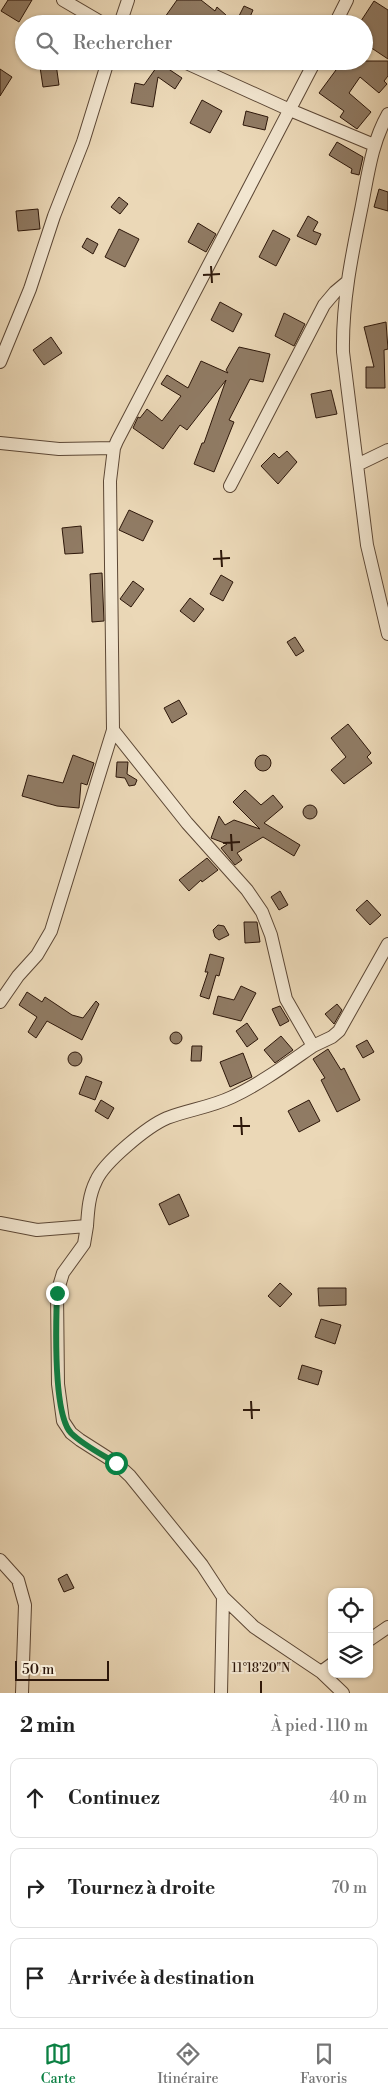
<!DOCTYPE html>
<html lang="fr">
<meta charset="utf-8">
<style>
body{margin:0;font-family:"Libre Bodoni",serif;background:#f6f6f6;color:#222}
.controls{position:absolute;right:15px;bottom:15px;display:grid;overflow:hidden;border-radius:10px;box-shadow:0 1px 4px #0004}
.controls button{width:45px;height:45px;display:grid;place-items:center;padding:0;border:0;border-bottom:1px solid #e0e0e0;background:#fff;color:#222;font:25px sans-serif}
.scale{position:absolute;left:15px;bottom:12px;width:94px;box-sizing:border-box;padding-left:5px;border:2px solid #2d170a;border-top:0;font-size:14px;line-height:18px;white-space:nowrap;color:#2d170a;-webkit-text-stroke:4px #f2e6d0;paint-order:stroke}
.stop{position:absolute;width:15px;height:15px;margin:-11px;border:4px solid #0b8043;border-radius:50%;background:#fff}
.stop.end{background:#0b8043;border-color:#fff;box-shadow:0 1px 5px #0008}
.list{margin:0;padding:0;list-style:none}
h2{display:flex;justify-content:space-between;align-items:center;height:65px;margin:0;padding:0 20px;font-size:21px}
h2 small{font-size:16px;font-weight:400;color:#767676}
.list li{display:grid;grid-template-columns:32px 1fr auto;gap:15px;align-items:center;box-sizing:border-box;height:80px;margin:0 10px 10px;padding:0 10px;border:1px solid #e0e0e0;border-radius:10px}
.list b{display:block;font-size:19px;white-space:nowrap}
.list em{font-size:16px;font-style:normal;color:#767676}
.icon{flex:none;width:28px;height:28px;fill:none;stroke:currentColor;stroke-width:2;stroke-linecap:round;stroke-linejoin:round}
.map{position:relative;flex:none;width:388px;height:1693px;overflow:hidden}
.search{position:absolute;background:#fff;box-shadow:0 1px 4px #0004;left:15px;right:15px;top:15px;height:55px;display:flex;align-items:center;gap:12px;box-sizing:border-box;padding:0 18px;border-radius:28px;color:#767676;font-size:19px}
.sheet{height:335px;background:#fff}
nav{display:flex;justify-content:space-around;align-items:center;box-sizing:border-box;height:70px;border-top:1px solid #e0e0e0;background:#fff;font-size:14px;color:#767676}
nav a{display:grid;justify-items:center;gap:2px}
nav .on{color:#0b8043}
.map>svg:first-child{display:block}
.building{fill:#907b64;stroke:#2d170a}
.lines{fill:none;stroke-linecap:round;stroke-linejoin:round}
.street-casing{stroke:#5c4735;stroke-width:14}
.street{stroke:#f2e6d0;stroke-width:12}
.route{stroke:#0b8043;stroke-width:6}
.ticks{fill:none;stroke:#2d170a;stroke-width:2}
.ticks-label{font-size:12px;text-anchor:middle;fill:#2d170a;stroke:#f2e6d0;stroke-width:4;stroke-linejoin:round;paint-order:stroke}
</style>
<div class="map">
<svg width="388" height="1693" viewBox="0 0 388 1693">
<rect width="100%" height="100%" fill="#ebd8b7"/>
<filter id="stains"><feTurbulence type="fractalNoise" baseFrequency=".004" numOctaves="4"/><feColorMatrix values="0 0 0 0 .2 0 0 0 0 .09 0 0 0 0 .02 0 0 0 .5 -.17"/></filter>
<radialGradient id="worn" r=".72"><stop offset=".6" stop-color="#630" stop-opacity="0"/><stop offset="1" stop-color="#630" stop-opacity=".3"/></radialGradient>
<!-- building -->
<path class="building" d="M8,0H32L19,22L1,11Z
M177,0H201L215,11L217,7L236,24H160Z
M374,1L388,10V59L364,43V24H359Z
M244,6L253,10L247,24L237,20Z
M161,61V64L182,78L175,89L158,77L153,107L131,103L135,83L144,85Z
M323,61H388V76L384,81L387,84L379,93L360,77L349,93L371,112L357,129L340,117L344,111L319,93L336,70Z
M56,64L59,85L43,87L40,67Z
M0,69L12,77L0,96Z
M202,100L222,111L210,133L190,123Z
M246,111L268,117L265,130L243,125Z
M337,142L363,157L359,175L351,173L352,169L329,155Z
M379,189L388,192V211L374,207Z
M119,197L128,204L120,214L111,207Z
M38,209L40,229L18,231L16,211Z
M308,216L318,222L313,231L321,234L316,245L297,236Z
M198,223L216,234L206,252L188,242Z
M119,229L139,239L125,267L105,257Z
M273,230L290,239L276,266L259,257Z
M87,238L98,244L93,254L82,247Z
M220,302L242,314L233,332L211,320Z
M284,313L305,324L294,346L275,336Z
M386,322L388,349L384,350L385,388H366V367H374L364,327Z
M51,337L62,353L44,365L33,350Z
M239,347L270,354L263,382L250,379L229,420L234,422L214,472L194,464L202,443H204L226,380L187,430L180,425L163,449L133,428L138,417L140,418L147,409L162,421L181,396L161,384L167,375L188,388L201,361L228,373L226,370Z
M331,390L337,414L316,418L311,394Z
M287,451L297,462L278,484L261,466L274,453L279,458Z
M129,510L153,521L143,541L119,530Z
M81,526L83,553L65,554L62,528Z
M102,573L104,621L92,622L90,574Z
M221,575L233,582L223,601L210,594Z
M133,581L144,589L131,607L120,599Z
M190,598L204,609L194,622L180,611Z
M295,637L304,651L296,656L287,642Z
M179,700L187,714L172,723L164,708Z
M348,724L371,753L367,757L372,763L344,784L331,770L346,757L331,738Z
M73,755L94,763L87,785L81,783L79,808L57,806L22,796L28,775L63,783Z
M255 763a8 8 0 1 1 16 0a8 8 0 1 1-16 0Z
M117,762H128L127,774L137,780L135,785L129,786L125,778L116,777Z
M245,790L261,805L273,795L283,807L264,823L300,845L294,856L263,837L237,853L242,860L235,865L221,848L227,844L211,838L219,816L225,825L234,820L260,829L233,802Z
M303 812a7 7 0 1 1 14 0a7 7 0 1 1-14 0Z
M207,858L218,870L202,882L201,880L189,891L179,880Z
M280,891L288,905L279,910L271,897Z
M367,900L381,915L370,925L356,910Z
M244,922H257L260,942L245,943Z
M218,925L224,926L229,935L219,940L215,937L213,930Z
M210,954L224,958L219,976L216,975L209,999L200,996L208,972H205Z
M241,986L256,993L241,1021L213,1014L218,996L234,1000Z
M27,992L42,1002L45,997L72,1015L83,1018L96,1001L99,1004L82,1040L47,1021L36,1038L28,1032L37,1017L19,1005Z
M337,1004L342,1010L334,1024L325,1014Z
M280,1006L289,1021L280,1026L272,1009Z
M247,1023L258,1039L247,1047L236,1031Z
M170 1038a6 6 0 1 1 12 0a6 6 0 1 1-12 0Z
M281,1036L293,1050L275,1063L264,1050Z
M367,1040L374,1052L363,1058L356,1046Z
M192,1046H202L201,1061H191Z
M328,1049L341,1070L344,1068L360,1100L337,1112L321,1080L325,1078L313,1059Z
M68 1059a7 7 0 1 1 14 0a7 7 0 1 1-14 0Z
M243,1053L252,1077L230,1087L220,1062Z
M86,1076L102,1082L95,1100L79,1094Z
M101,1100L114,1108L108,1119L95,1111Z
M309,1100L320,1121L299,1132L288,1111Z
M179,1194L189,1216L169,1225L159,1204Z
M280,1283L292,1294L280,1307L268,1296Z
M318,1288H346V1305L319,1306Z
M321,1319L341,1325L335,1344L315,1337Z
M302,1365L322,1371L318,1385L298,1379Z
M67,1574L74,1588L64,1592L58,1579Z"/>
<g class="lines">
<defs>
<path id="street" d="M63,0L104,24
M120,24L128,0
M335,24L347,0
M182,61L290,110L374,145
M388,114C372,142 368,174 362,205C352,254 342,302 343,352L367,545L388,634
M0,362L30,289L54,216L83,142L108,61
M0,443L59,449L114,448
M357,465L388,450
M230,486L324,305L335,292L347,282
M0,1002L18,976L37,955L51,931L113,730
M313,1046L332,1037L339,1031L388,944
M0,1223L37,1230L87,1226C88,1210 89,1195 96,1181C104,1162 148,1126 167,1118C188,1110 211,1107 232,1097C260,1084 287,1064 313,1046L286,999L271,935L262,912L247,890L187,823L113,730L110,481L114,448L117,441L315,61
M87,1226L84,1244L63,1273L57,1293L58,1384L63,1421L71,1433L80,1440L116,1463L130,1476L202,1565L223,1597L254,1627L321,1672L343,1693
M0,1560L18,1580L25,1605L22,1693
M369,1640L388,1627
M321,1672L332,1664
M221,1693L223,1597"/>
</defs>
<!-- street casing -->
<use href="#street" class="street-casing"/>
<!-- street -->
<use href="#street" class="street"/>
</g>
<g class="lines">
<!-- route -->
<path class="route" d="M57,1293C56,1321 53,1414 71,1433C83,1445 101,1454 116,1463"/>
</g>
<!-- ticks -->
<path class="ticks" d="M211,266L212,283M203,275L220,274M221,550L222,567M213,559L230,558M231,834L232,851M223,843L240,842M241,1117L242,1135M233,1126H250M251,1401L252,1419M243,1410H260M261,1681V1693"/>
<g class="ticks-label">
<text x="261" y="1672">11°18'20"N</text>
</g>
<rect width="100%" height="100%" filter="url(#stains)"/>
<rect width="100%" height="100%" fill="url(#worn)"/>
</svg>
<div class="controls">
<button><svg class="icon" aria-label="locate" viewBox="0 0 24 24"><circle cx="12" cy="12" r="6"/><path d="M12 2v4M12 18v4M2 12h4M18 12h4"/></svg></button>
<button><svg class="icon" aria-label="layers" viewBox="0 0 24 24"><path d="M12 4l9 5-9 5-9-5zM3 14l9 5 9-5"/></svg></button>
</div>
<div class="scale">50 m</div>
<div class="stop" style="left:116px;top:1463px"></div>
<div class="stop end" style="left:57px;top:1293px"></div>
<div class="search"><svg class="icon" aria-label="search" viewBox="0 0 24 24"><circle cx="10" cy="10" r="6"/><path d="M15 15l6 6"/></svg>Rechercher</div>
</div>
<section class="sheet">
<h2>2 min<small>À pied · 110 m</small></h2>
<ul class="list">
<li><svg class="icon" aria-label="ahead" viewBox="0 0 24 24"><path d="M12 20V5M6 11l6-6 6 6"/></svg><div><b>Continuez</b></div><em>40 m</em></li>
<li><svg class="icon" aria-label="right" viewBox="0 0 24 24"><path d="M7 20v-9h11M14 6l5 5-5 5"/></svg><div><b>Tournez à droite</b></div><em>70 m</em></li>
<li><svg class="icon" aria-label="arrive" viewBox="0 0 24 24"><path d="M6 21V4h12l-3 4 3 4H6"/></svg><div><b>Arrivée à destination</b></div></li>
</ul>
</section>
<nav>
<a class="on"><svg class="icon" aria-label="map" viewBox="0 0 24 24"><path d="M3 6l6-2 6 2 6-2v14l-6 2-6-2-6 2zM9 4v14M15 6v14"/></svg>Carte</a>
<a><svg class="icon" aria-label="directions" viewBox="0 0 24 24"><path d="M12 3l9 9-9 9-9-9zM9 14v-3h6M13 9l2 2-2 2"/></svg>Itinéraire</a>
<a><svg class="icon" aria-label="saved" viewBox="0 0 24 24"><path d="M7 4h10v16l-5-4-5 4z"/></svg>Favoris</a>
</nav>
